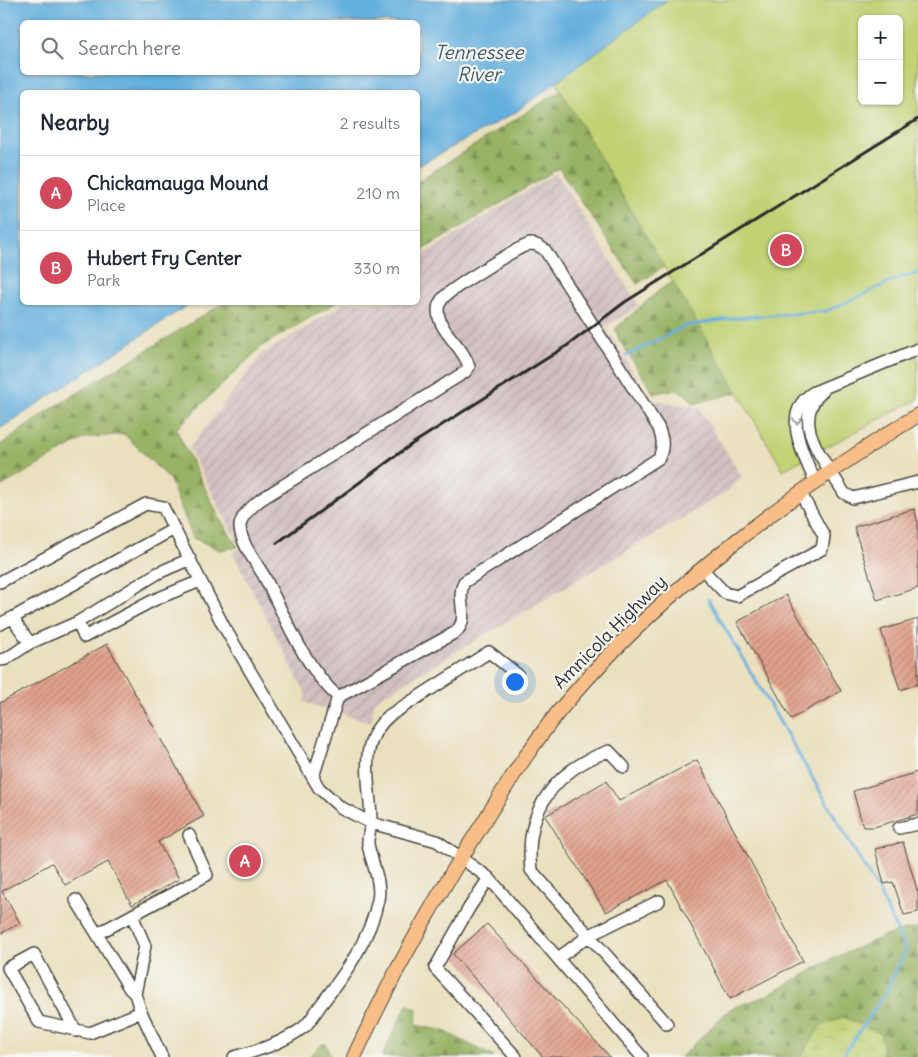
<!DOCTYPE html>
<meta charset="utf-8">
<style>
body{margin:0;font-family:Delius,sans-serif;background:#f6f6f7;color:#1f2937}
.controls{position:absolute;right:15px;top:15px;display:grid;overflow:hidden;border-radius:8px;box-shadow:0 1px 4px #0004}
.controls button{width:45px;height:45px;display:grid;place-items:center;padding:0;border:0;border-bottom:1px solid #e0e1e3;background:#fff;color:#1f2937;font:25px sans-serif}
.you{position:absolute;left:514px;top:681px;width:18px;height:18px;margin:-12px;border:4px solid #fff;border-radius:50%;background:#1a73e8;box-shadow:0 0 0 8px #1a73e833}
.badge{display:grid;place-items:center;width:32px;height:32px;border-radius:50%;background:#d1495b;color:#fff;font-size:16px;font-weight:700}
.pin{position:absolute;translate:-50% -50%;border:2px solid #fff;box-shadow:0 1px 5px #0006}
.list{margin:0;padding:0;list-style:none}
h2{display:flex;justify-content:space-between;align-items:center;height:65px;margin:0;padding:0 20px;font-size:21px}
h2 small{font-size:16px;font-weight:400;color:#747a83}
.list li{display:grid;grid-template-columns:32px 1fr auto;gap:15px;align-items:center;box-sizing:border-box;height:75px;padding:0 20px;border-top:1px solid #e0e1e3}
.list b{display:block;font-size:19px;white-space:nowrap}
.list p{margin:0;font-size:16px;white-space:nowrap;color:#747a83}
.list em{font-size:16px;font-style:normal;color:#747a83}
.icon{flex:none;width:28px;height:28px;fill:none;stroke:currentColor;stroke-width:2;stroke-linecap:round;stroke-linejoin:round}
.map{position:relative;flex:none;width:918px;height:1057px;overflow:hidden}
.search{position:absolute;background:#fff;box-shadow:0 1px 4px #0004;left:20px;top:20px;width:400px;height:55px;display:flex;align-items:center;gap:12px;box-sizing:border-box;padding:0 18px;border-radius:8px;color:#747a83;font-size:19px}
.panel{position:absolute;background:#fff;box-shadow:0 1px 4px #0004;left:20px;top:90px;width:400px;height:215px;border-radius:8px}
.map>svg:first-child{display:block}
.industrial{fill:url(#industrial-furrows)}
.forest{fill:url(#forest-firs);stroke:#626f48;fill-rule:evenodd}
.wetland{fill:url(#wetland-marsh);stroke:#767e4f}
.park{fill:#c1d173;stroke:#767e4f;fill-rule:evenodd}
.water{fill:#64afdd;stroke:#486d84;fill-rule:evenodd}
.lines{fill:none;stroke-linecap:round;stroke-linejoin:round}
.stream{stroke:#64afdd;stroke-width:3}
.building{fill:url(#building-hatch)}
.minor-casing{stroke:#484641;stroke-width:14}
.major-casing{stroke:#484641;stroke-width:16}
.minor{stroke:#fff;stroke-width:11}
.major{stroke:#f7be87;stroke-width:14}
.rail{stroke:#2b2b2b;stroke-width:3}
.oneway{stroke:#a0a0a0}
.labels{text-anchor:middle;stroke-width:4.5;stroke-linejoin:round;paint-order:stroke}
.street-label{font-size:18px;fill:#2b2b2b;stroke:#f6f6f2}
.water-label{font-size:19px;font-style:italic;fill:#3f5969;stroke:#f6f6f2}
</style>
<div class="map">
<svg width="918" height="1057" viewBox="0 0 918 1057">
<defs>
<pattern id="industrial-furrows" width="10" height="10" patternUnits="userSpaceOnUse" patternTransform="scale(1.25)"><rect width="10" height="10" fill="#d2bfc0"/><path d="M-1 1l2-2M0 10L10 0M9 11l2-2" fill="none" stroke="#b4a4a5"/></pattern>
<pattern id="forest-firs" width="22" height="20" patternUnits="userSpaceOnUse" patternTransform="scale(1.25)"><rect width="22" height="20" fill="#98b365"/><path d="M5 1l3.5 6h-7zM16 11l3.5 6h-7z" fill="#7c9253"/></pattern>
<pattern id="wetland-marsh" width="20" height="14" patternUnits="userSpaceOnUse" patternTransform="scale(1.25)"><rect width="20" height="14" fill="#c1d173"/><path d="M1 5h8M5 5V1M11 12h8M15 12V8" fill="none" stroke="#a6b464"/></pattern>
<pattern id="building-hatch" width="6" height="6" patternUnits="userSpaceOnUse" patternTransform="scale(1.25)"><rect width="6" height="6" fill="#e1a28d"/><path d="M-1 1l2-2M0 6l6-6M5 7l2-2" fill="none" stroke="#b78473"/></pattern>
</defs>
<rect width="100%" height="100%" fill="#f6f6f2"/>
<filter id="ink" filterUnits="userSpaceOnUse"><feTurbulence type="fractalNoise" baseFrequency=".02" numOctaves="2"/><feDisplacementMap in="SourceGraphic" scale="10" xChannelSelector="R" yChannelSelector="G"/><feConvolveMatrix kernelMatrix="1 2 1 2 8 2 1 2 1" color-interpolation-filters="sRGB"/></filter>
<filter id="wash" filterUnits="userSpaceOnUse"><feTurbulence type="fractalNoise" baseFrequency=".0096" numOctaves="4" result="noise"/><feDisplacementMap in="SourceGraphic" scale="20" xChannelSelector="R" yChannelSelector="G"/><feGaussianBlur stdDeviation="1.12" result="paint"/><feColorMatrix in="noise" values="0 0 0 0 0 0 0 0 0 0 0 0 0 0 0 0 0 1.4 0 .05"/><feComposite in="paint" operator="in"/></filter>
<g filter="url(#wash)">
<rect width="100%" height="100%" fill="#eae0bd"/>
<!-- industrial -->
<path class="industrial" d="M556,173L639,306L605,327L650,399L699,408L742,477L728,491L375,700L371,723L304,702L306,694L233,553L241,548L189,449L262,354L345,303L418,302V258Z"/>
<!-- forest -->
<path class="forest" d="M918,0V105L637,284L559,168L418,253V181L598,67ZM862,19H899V101H862Z
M742,236L753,388L694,404C682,386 672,389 654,394L620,341L615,329L660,290Z
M225,302L335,303L262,346L176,429L219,517L238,547L220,550L193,538L170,480L124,434L85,438L0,487V445L48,411Z
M918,927V1057H882L883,1046L805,1048L801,1057H681L730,1009L766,996L832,959L884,936Z
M407,1004L417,1009L416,1025L444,1031L494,1057H382Z
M322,1044H326L331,1057H309Z"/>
<!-- wetland -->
<path class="wetland" d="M843,1017L880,1033L883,1046L882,1057H801L821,1025Z"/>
<!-- park -->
<path class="park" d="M667,0H918V399L783,470L556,82ZM862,19H899V101H862Z"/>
<!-- water -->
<path class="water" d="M0,0H667L516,112L418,166V92H22V302L191,303L0,429ZM22,22H418V72H22Z"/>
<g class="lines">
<!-- stream -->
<path class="stream" d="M626,356L685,326L734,318L827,311L902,277L918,273
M708,599L879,892L906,950L885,994L842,1057"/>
</g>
<g id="blocks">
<!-- building -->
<path class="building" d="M914,509L918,523V588L877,600L854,527Z
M786,595L841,691L791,719L737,622Z
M918,619V684L900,690L881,630Z
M107,644L204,816L158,842L179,879L132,905L108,862L65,885L52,863L2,891L20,923L0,934V703Z
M697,760L803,961L730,999L667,880L606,912L545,816L606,781L619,801Z
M918,772V814L874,827H863L853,791Z
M903,842L918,893V912L904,915L893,882L884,884L875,849Z
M487,924L610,1057H543L453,954Z"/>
</g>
</g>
<g filter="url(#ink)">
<use href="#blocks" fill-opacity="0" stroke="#484641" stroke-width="1"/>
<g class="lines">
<defs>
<path id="minor" d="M823,391C787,421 827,463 844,493L853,498L918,482
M815,481C803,454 780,412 814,392L918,349
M174,529L14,617L17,625L30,643L78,622L84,637L154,600L200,581
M702,569L725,593L737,596L822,549L824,536L800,492
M0,582L146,504L163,507L223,625L319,788L340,807L371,823L437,841L489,878L642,1057
M78,622L158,573L190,559
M0,624L14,617
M0,660L6,659L30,643
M624,767L609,751C554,770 524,812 531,870L667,1024
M313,777L338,697L456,632C471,616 455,601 464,582L659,458C664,446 663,439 658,427L545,250C541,247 536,244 531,244C520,245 455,287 445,296C441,300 438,305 438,310C438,332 464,346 469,367L465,372L260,500C252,507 240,516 240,527C241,544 256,562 264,576C286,618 303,665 338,697
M899,828L918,824
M489,878L469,908L435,968L516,1057
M76,900L97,934
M132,915L145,946L135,994
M558,958L590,935L659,901
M141,1012L135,994L129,988L97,934L207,875L189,835
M76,1031L34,954L8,968L39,1022L90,1033L141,1012L162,1057
M234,1057C260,1050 283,1043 304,1027C310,1022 315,1013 320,1006C344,975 370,940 378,900C382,882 371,862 368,844C367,837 371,829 371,822C371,782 355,744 390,715L489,652L517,674"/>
<path id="major" d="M354,1057C392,975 436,896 485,820C511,778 538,735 570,698C669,584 790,494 918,415"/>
</defs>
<!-- minor casing -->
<use href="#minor" class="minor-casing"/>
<!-- major casing -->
<use href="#major" class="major-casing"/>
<!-- minor -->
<use href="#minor" class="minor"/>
<!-- major -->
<use href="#major" class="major"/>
<!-- rail -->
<path class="rail" d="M277,543L412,444L568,345L625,302L918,119"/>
</g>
<!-- one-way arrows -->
<defs><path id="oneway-chevron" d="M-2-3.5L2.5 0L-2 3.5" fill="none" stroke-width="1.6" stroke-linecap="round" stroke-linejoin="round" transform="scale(1.25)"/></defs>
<use class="oneway" href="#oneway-chevron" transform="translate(797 421) rotate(93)"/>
</g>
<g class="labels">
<!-- street labels -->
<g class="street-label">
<text transform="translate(610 632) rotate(-45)" y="6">Amnicola Highway</text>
</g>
<!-- water labels -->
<g class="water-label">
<text x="479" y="59">Tennessee<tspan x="479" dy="22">River</tspan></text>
</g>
</g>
</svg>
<div class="controls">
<button>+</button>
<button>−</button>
</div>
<div class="you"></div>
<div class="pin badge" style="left:245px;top:861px">A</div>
<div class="pin badge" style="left:786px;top:250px">B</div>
<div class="search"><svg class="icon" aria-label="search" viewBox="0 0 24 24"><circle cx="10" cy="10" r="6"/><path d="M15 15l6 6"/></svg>Search here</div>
<section class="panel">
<h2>Nearby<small>2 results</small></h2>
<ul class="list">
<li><span class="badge">A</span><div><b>Chickamauga Mound</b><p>Place</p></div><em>210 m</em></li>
<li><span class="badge">B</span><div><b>Hubert Fry Center</b><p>Park</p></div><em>330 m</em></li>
</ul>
</section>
</div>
